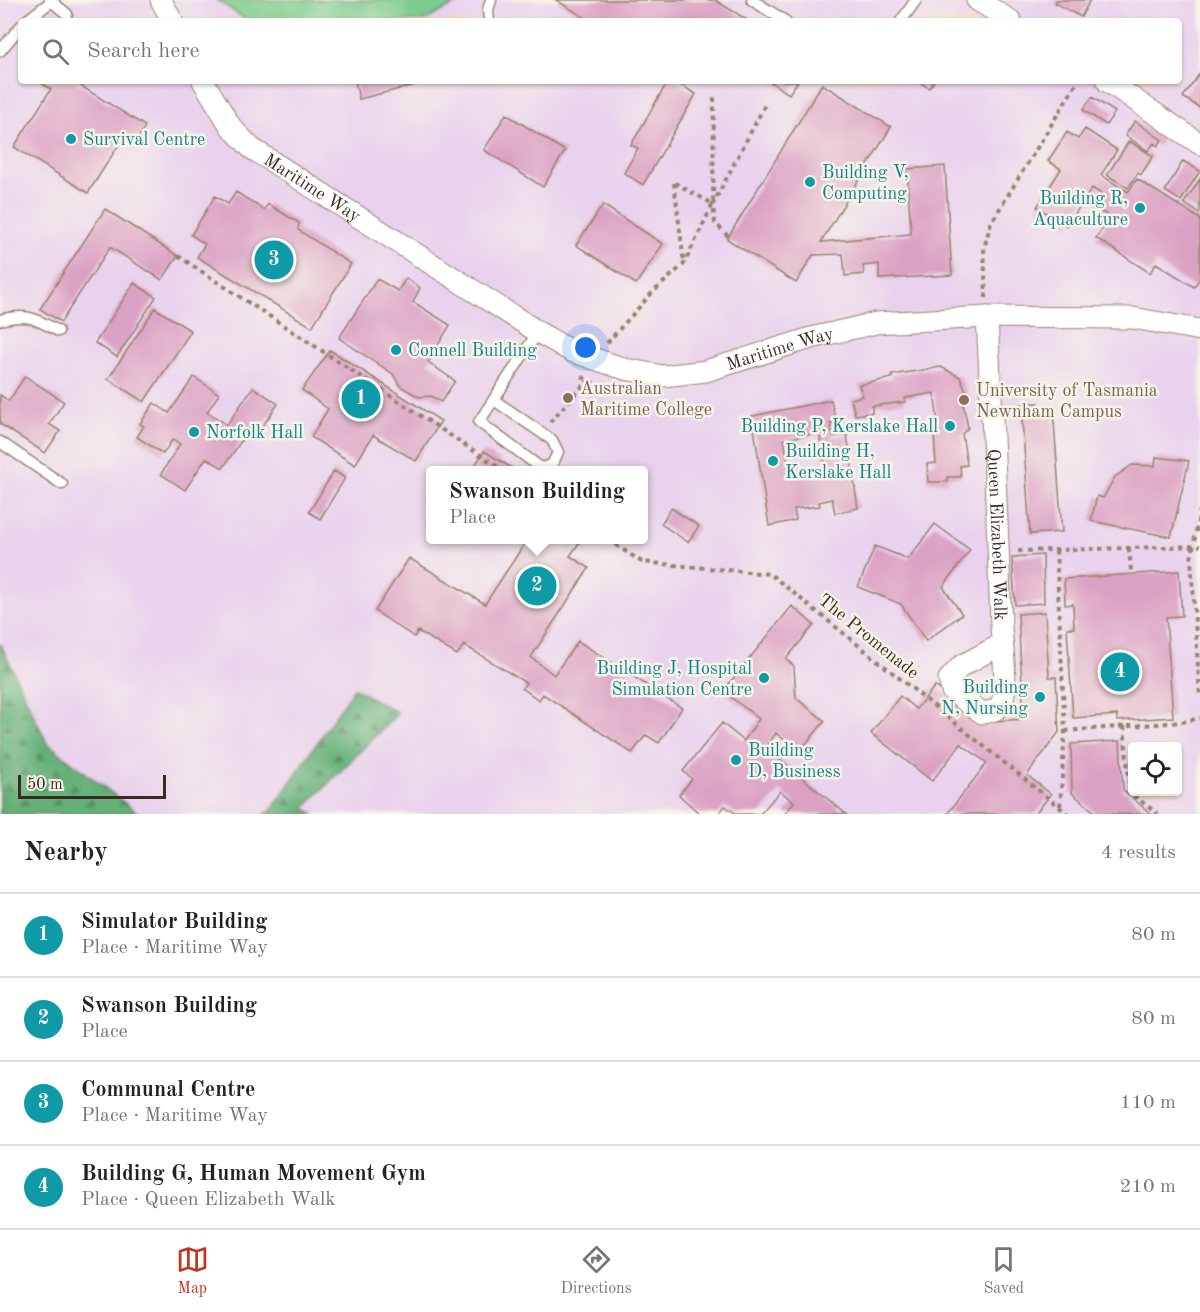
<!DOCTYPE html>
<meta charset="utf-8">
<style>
body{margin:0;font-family:"Old Standard TT",serif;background:#f2f2f2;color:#222}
.controls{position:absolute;right:18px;bottom:18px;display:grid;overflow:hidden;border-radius:6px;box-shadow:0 2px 4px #0004}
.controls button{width:54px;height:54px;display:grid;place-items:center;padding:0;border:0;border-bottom:2px solid #e0e0e0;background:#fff;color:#222;font:30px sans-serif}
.scale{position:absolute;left:18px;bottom:15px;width:148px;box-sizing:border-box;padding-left:6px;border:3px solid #3b2a1e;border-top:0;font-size:16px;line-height:21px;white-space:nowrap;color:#3b2a1e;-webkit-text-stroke:4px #f7f3e8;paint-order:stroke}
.you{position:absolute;left:586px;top:348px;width:21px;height:21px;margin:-15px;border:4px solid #fff;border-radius:50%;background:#1a73e8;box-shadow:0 0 0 9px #1a73e833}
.badge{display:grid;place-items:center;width:39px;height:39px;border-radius:50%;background:#c8321e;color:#fff;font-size:20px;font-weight:700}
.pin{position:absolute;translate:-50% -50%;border:3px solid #fff;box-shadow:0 2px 6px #0006}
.popup{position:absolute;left:426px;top:466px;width:222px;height:78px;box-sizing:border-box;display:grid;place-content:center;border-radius:6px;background:#fff;filter:drop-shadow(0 2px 4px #0005);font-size:20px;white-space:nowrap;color:#767676}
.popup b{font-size:22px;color:#222}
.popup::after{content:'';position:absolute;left:50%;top:100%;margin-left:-12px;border:12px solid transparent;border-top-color:#fff}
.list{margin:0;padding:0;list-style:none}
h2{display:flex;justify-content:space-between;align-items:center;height:78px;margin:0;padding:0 24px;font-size:26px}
h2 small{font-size:20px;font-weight:400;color:#767676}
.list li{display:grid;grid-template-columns:39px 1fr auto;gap:18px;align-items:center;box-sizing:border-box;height:84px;padding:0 24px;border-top:2px solid #e0e0e0}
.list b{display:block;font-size:22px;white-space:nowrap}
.list p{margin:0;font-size:20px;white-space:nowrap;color:#767676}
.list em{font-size:20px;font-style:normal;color:#767676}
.icon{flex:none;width:33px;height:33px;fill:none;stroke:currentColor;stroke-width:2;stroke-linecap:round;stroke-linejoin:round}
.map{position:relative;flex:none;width:1200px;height:814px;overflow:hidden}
.search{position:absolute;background:#fff;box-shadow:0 2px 4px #0004;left:18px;right:18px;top:18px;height:66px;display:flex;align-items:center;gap:15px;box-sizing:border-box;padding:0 21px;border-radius:6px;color:#767676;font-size:22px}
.sheet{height:414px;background:#fff}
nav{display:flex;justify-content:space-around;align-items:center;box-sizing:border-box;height:84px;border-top:2px solid #e0e0e0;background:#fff;font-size:16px;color:#767676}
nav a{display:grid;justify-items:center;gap:3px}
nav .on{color:#c8321e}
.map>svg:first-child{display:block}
.built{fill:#e9d2ed;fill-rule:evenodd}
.green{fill:#7bcc8d;stroke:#5b7b56;stroke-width:1.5}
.forest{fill:url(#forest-firs);stroke:#506d4b;stroke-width:1.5}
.building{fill:#dba1c3;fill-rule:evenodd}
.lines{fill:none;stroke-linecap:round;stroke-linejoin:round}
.lane-casing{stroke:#98836f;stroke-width:13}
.street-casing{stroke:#98836f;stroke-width:23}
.path{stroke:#98836f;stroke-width:4;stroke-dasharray:4.5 4.5;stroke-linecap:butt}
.lane{stroke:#fff;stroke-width:10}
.street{stroke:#fff;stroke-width:21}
.culture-dot{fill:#0f9aa8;stroke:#f7f3e8;stroke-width:2}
.education-dot{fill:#8d6e63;stroke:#f7f3e8;stroke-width:2}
.labels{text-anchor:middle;stroke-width:5;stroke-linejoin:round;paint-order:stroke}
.culture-label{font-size:18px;fill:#0d838f;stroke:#f7f3e8;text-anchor:start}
.street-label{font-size:18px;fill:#3b2a1e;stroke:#f7f3e8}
.education-label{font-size:18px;fill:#785e54;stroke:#f7f3e8;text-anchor:start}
</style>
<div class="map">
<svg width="1200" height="814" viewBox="0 0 1200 814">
<defs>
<pattern id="forest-firs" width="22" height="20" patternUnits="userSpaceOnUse" patternTransform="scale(1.5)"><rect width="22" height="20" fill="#64b078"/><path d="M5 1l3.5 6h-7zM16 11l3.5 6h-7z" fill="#548f62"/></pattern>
</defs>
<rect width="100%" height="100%" fill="#f7f3e8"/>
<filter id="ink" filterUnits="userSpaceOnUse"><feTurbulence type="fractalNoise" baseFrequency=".0167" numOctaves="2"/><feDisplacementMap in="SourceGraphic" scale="12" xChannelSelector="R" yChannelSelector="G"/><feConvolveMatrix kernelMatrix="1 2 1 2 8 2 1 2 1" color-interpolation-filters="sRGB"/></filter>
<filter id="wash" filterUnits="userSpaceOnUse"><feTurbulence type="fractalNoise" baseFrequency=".008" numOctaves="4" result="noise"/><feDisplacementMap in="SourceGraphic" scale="24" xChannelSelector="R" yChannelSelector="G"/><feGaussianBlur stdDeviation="1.35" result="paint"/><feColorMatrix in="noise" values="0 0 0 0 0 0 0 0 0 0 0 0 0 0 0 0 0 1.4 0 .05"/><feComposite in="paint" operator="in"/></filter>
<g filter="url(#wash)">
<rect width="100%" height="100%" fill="#f4dcc0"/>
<!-- built -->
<path class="built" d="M0,0H1200V814H56L0,778ZM21,21H1179V81H21ZM430,470H644V540H430ZM1132,746H1178V792H1132Z"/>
<!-- green -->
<path class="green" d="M217,0H463L424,21H248Z"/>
<!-- forest -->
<path class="forest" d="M0,643L47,743L139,814H0Z
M354,688L398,713L304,808L315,814H264L271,811Z"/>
<g id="blocks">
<!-- building -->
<path class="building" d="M556,0H715L749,21H590Z
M1057,0H1090L1081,17L1055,3Z
M1200,73V108L1183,97Z
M42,81H73L145,126L136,142L125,135L88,193L14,147L51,89L41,83Z
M355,81H428V82L359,99Z
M668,81H674L696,94L643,185L624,173L638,148L631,145Z
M769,81H798L789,94Z
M917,81H934L929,88Z
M822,84L891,127L821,242L911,234L907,169L945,166L952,275L879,279V264L863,266L864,274L845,276L843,254L813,255L796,283L727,239Z
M1092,97L1115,112L1106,125L1083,110Z
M506,114L565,151L543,187L484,150Z
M1135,121L1162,140L1158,146L1154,143L1148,151L1125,135Z
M1085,129L1117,150L1101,175L1128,192L1137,179L1200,219V278L1194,287L1156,263L1150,273L1096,238L1110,217L1097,209L1105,196L1092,188L1067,226L1037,207L1061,169L1048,161L1067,132L1078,139Z
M1129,141L1153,156L1141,175L1138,173L1128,188L1107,175Z
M1183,161L1200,171L1181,201L1165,191Z
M1200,179V211L1199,213L1184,203Z
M236,192L264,210L268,204L299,223L298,230L351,264L312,327L197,257L205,244L191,235L215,196L228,204Z
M603,205L663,244L636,284L576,245Z
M105,209L178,256L162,280L110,247L61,322L40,309Z
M406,278L420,288L413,302L450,325L428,362L455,381L441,402L431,396L419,397L400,386L393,374L339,338L377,279L398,291Z
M134,283L156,297L117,357L95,343Z
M155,308L191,331L144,402L108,379Z
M330,350L441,421L416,461L373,435L355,465L311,437L328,409L302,390Z
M941,367L960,377L968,395L962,397L968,428L962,434L967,465L960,466L961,477H947L948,482H928L927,464L936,463L933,423L938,422L934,393L905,398V402L872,406V413L855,415L851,399L863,396L859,385L892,378V375Z
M25,376L64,402L49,424L60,431L45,453L0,424V395L9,401Z
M194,377L219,394L207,412L227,425L253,387L278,404L257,434L249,429L223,468L206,458L185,490L161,474L180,444L173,439L163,454L137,437L144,426L140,424L154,403L169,413Z
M831,400L836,422L830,423L833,437L847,435L858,508L835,513L832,499L819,502L820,506L794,509L796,520L769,526L752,416ZM819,433L826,470L790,477L784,439Z
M1039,403L1040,409L1053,408L1062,532L1030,534L1021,404Z
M484,451L515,470H472Z
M1156,457L1189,461L1171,537L1091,521L1097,496L1103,498L1115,477L1132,465L1155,466Z
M334,471L345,478L320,519L309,512Z
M671,508L699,526L688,542L661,524Z
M935,524L970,550L943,587L962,614L926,641L901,604L858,587L875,546L908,559Z
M527,540H581L570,556L589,568L531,657L554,675L578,641L682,708L659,743L646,735L632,753L543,694L539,700L522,688L526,683L464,645L457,655L418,631L414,637L375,611L409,558L485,604Z
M1043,555L1044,603L1015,605L1012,557Z
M1179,571L1182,616L1166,617L1173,717L1117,721V715L1073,718L1067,628H1074L1073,604L1065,605L1064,579Z
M792,606L814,625L786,659L794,666L796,698L825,721L799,752L776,733L766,748L846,814H785L794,802L780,791L760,814H737L725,806L718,814H700L679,795L692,779L683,771L722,723L744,741L759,719L723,691Z
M1045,612L1049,677H1056L1059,732L1027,775L1051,794L1035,814H947L987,763L961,744L932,781L871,733L900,696L916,709L935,686L980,722L1024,719L1018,614Z
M1120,741L1123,790L1151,814H1097L1072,793L1071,744Z"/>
</g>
</g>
<g filter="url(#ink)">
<use href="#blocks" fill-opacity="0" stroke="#98836f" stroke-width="1.5"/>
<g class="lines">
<defs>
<path id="lane" d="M50,0L67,14
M752,0L785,21
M26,21L53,0
M489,21L488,10L491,0
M901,21L916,0
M0,51L21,26
M0,320C26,313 35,318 58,331
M494,400L552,440L558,452L552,465L541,468L479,422L538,332
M0,442L62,484"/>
<g id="street">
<path d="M161,0L172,21"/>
<path d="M977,0L1011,21"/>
<path id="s1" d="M203,81L231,127L251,148L538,332L571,351L625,369L663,376L706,371L811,338L876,323L987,317L1133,318L1200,330"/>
<path d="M1107,81L1200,144"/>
<path id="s2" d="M987,317C992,420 998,523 1001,627C1002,644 1009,690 1001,704C997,711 989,712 982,713L952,691L949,679L961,666L1002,644"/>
</g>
</defs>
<!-- lane casing -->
<use href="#lane" class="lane-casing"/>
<!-- street casing -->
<use href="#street" class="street-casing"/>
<!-- path -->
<path class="path" d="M674,183L684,263
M675,183L713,204
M728,236L715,223L713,204L766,103
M178,256L503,470
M986,298L984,248L991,223L1078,81
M607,343L651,294L684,264L713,204L714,97
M582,377L603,388L632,393
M550,422L587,381
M1200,510L1191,559L1200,697
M608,540L642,562L770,574L1068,814
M1129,548L1131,571
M1056,550L1065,731L1060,807
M1018,551L1200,546
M1124,726L1130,793L1158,814
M1065,731L1182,722L1200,718"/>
<!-- lane -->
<use href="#lane" class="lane"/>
<!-- street -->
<use href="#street" class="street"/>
</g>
</g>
<!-- markers -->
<g class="culture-dot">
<circle cx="71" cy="139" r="6"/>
<circle cx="810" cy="182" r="6"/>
<circle cx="1140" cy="208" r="6"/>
<circle cx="396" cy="350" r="6"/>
<circle cx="950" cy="426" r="6"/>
<circle cx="194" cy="432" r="6"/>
<circle cx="773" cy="461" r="6"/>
<circle cx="764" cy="678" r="6"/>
<circle cx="1040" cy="697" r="6"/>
<circle cx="736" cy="760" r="6"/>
</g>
<g class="education-dot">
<circle cx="568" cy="398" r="6"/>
<circle cx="964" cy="400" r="6"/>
</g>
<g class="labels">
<!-- culture labels -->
<g class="culture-label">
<text x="83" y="145">Survival Centre</text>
<text x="822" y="178">Building V,<tspan x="822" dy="21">Computing</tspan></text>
<text x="1128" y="204" text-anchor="end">Building R,<tspan x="1128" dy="21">Aquaculture</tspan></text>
<text x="408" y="356">Connell Building</text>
<text x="938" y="432" text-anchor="end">Building P, Kerslake Hall</text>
<text x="206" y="438">Norfolk Hall</text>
<text x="785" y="457">Building H,<tspan x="785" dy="21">Kerslake Hall</tspan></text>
<text x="752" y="674" text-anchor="end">Building J, Hospital<tspan x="752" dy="21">Simulation Centre</tspan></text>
<text x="1028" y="693" text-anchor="end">Building<tspan x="1028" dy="21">N, Nursing</tspan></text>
<text x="748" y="756">Building<tspan x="748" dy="21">D, Business</tspan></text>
</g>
<!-- street labels -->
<g class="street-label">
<text dy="6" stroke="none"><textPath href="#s1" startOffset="156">Maritime Way</textPath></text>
<text dy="6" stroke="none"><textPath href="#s1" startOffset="678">Maritime Way</textPath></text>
<text dy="6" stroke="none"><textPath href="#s2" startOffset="218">Queen Elizabeth Walk</textPath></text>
<text transform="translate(869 636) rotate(39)" y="6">The Promenade</text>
</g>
<!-- education labels -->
<g class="education-label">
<text x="580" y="394">Australian<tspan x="580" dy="21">Maritime College</tspan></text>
<text x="976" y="396">University of Tasmania<tspan x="976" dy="21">Newnham Campus</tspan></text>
</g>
</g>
</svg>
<div class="controls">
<button><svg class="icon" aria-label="locate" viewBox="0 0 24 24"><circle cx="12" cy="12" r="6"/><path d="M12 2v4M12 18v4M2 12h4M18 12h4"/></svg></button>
</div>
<div class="scale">50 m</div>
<div class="you"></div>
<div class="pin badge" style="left:361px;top:399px;background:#0f9aa8">1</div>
<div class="pin badge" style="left:537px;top:586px;background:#0f9aa8">2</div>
<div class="popup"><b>Swanson Building</b>Place</div>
<div class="pin badge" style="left:274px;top:260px;background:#0f9aa8">3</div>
<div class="pin badge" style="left:1120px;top:672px;background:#0f9aa8">4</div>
<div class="search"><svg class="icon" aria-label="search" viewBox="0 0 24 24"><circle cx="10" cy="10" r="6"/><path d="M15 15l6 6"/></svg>Search here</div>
</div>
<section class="sheet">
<h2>Nearby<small>4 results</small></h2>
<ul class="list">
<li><span class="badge" style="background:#0f9aa8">1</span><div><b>Simulator Building</b><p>Place · Maritime Way</p></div><em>80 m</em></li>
<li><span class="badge" style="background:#0f9aa8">2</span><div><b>Swanson Building</b><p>Place</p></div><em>80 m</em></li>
<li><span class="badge" style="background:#0f9aa8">3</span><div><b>Communal Centre</b><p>Place · Maritime Way</p></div><em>110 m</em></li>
<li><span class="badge" style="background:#0f9aa8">4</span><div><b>Building G, Human Movement Gym</b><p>Place · Queen Elizabeth Walk</p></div><em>210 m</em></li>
</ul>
</section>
<nav>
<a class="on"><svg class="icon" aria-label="map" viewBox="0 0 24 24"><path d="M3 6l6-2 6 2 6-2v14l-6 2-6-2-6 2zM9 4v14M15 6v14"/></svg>Map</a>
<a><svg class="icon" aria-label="directions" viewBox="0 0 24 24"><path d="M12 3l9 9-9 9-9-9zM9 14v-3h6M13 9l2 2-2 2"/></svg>Directions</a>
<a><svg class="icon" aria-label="saved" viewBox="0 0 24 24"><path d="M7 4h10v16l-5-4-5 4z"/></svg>Saved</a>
</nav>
